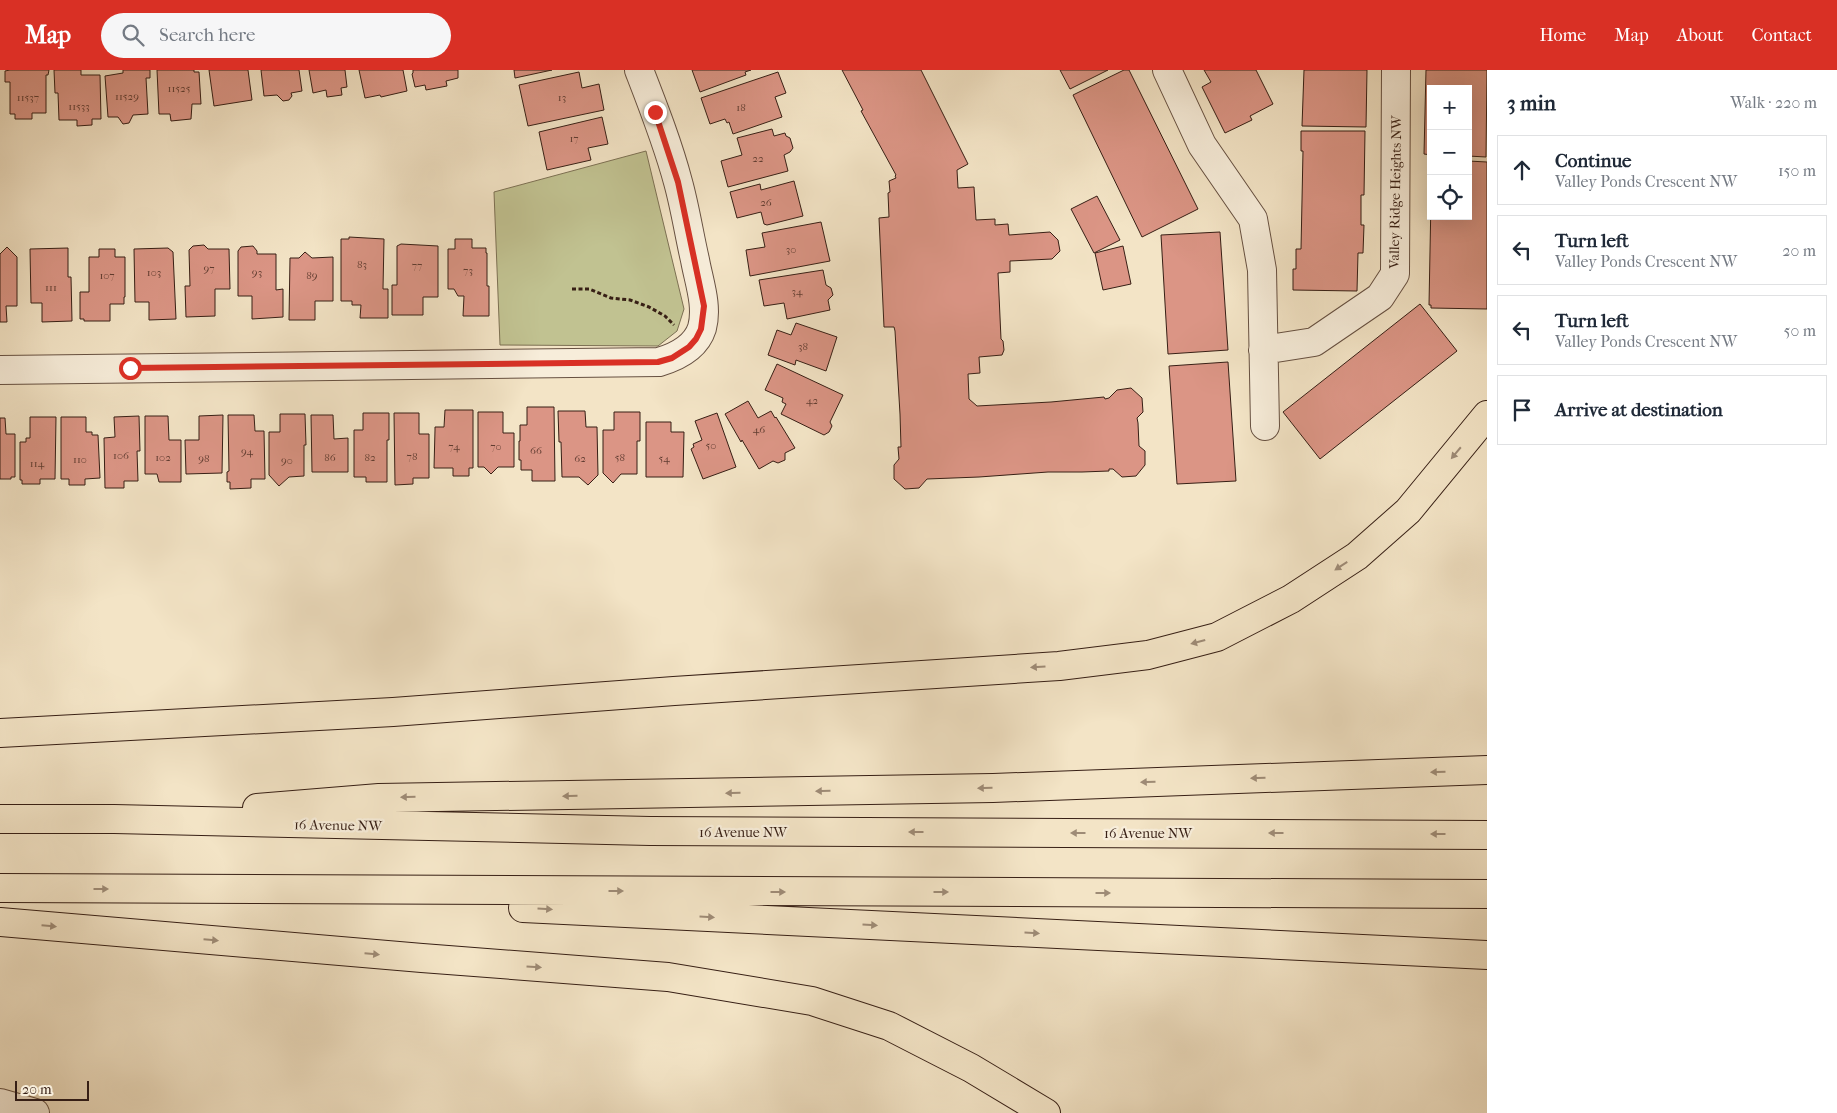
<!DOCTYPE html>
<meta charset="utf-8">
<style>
body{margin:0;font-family:"IM FELL French Canon",serif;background:#f6f6f7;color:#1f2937}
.controls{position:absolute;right:15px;top:15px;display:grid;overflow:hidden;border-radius:0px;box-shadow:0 5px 20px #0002}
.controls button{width:45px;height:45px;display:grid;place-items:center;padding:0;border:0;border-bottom:1px solid #e0e1e3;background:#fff;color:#1f2937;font:25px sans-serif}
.scale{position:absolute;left:15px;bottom:12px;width:74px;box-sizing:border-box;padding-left:5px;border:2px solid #371f15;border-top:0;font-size:14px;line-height:18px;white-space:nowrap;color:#371f15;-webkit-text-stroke:4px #f7edda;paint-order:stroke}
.stop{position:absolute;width:15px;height:15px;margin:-11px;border:4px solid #d93025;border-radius:50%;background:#fff}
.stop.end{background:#d93025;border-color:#fff;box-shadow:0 1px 5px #0008}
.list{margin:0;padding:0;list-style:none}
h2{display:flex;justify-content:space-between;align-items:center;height:65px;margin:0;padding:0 20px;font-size:21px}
h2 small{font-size:16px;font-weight:400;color:#747a83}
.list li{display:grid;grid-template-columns:32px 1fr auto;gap:15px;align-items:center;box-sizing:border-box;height:70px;margin:0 10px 10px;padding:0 10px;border:1px solid #e0e1e3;border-radius:0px}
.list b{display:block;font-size:19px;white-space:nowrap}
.list p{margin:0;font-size:16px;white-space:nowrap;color:#747a83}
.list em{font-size:16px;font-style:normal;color:#747a83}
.icon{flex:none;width:28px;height:28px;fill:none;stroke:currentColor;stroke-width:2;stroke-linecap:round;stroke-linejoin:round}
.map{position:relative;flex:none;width:1487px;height:1043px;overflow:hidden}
header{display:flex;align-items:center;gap:30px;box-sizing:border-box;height:70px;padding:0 25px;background:#d93025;color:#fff}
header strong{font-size:24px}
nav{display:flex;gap:28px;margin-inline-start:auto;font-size:18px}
.search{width:350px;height:45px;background:#f6f6f7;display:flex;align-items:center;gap:12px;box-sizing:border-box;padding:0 18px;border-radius:28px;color:#747a83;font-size:19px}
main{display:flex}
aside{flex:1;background:#fff}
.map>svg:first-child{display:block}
.green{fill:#c1c291;stroke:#7c7053}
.building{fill:#db9585;stroke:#371f15}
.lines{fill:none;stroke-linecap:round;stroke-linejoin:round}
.minor-casing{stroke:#665041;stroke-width:30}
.highway-casing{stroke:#371f15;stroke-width:30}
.path{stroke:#371f15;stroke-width:3;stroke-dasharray:4 2.5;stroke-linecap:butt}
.minor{stroke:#f7edda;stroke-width:28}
.highway{stroke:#f3e4c6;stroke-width:28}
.oneway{fill:#9e8b76}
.route{stroke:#d93025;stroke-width:6}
.labels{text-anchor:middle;stroke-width:4.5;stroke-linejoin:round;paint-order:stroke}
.number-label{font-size:11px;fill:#603c31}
.street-label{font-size:14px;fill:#371f15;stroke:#f7edda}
</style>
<header>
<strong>Map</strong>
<div class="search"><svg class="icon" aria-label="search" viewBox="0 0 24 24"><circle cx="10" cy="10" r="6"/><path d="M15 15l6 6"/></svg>Search here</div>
<nav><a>Home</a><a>Map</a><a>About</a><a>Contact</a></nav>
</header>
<main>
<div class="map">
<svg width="1487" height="1043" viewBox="0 0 1487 1043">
<rect width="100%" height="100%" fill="#f3e4c6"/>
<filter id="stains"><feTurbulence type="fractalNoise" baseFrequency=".004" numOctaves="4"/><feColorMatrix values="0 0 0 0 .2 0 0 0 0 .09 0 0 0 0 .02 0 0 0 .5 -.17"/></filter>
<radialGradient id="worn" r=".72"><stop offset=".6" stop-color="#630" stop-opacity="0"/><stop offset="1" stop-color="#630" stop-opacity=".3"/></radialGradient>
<!-- green -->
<path class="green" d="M646,81L684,239L677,261L658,276L500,275L494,122Z"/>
<!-- building -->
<path class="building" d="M10,0H49L48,5H46V43H32V49H15V44H10V12H5V1Z
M54,0H81V5H100L101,49H92V55L77,56V50H59L58,23H55Z
M123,0H150V8H146L148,44L133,45L129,53L123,54L118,47H108L105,6L123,3Z
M157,0H194V2H199L201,34H192L191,49L171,51L170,44H159Z
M209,0H248L252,30L214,36Z
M261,0H299L302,21L291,23L292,26L289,30L283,31L277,25L264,26Z
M309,0H345L347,17L341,18L342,25L327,27L326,20L313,23Z
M359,0H403L407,21L381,27L380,25L365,28Z
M413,0H458V8L446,11L447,16L426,20L425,15L415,17L412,4L413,3Z
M514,0H552L515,8Z
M692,0H751L745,2L746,5L700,22Z
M842,0H921L968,94L957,100L958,118L974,117L976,150L995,149V155L1008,154L1009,165L1050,162L1058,170L1060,181L1052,189L1010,191V202L998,203L1001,269L1003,271L1004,280L1002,285L979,287L980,303L968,304L969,329L977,336L1051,332L1104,327L1105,329L1109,328L1117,320L1131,318L1142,328L1143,342L1137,348L1138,353L1139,376L1145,381V395L1136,406L1122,407L1113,399H1109V401L1082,402H1048L979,407L927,409L919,418L905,419L894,409V395L899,389L898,377H901L900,344L895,261L894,257H884L879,148L889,147L888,123L890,122L889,111L896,108L895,106L896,105L861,41L863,40Z
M1060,0H1108L1070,19Z
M1124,0H1129L1198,139L1142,167L1073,25Z
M1204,0H1256L1273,34L1250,46L1252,50L1225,63L1202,17L1211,12Z
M1304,0H1367L1366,57L1302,56Z
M1426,0H1487L1486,87L1468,86V19H1431V85L1424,84Z
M579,2L582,18L599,14L604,40L528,56L519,15Z
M778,2L786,23L775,27L782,47L733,64L729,52L727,53L725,49L710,54L701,28Z
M602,47L608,74L588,78L591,90L547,100L539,62Z
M772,59L774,66L785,63L786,66L790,68L793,78L790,82L784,85L788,101L728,117L721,91L742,85L737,68Z
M1301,61H1365L1364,125H1361V155H1364L1363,183H1358L1357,221L1293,220V199H1296V179H1301L1303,81H1301Z
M1468,91L1487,92V239L1431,238V235H1429L1431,129V146H1468Z
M794,111L803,146L767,155L764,154L761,142L737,148L730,122L760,114L761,120Z
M1097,126L1120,170L1094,183L1071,139Z
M821,152L830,191L750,206L746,180L765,177L762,163Z
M1220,162L1228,280L1168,284L1161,165Z
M349,167L384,169L383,219H388V248H360L361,235H352V231H341V169H349Z
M455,169H472V178H486V183H487V216H489V246H463L464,226H458L454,219H448V179H455Z
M401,174L438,176V227H423V245H392V215H397V176Z
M204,175L208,179H229L230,219H215V246L186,247L185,216H190L189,180L193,176Z
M253,176L257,181V184H276V220L283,219V247L252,249V226H238V181L241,177Z
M1123,176L1131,214L1103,220L1095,183Z
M7,177L17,187V236H6L7,252H0V184Z
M68,178V207H71L72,251L42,252V233H31L30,179Z
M168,178L173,182L176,249L149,250V232H135L134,179Z
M99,179H115V187H125V227H124V234H110V251H84V249H80V222H89V187H99Z
M305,182L312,188L333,187V231H315V250H289L290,188H299Z
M823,200L826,215L831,218L833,225L828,230L830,240L787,249L784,233L764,236L759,210Z
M1420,234L1457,281L1320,389L1283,342Z
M796,253L837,267L826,301L796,290L795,295L768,285L777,260L791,265Z
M1228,292L1236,411L1177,414L1169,296Z
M777,294L843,325L830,352L832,356L829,362L824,365L781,344L786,334L782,332L783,328L765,320Z
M748,331L758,348L771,341L775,348L776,347L795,378L785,383V390L778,393L773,391L759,399L742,370L741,372L725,344Z
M527,337H554L555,411H532V400H521V390H519V371H520V355H527Z
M445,340H473V398H469V406H453V398H434L435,360V357H444Z
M558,341H585L586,357H597L598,405L588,415L579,407H562L561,372H559Z
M478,342H503V363H514V397H498L491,404L484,397H478Z
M614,342H640V371H637V404H621L613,413L603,403V360H614Z
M363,343H389V370H387V412H366V407H354V360H363Z
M394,343H419V364H429V408H413V414L395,415Z
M717,343L736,397L703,409L691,379L694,377L693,374L702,370L695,351Z
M280,344H305L306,375H304V406L289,407L279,416L269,405V362H280Z
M223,345L222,403L186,404L185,370H199V346Z
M228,345H254L255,361H264L265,409H251V418L230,419V412H227V402L229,401Z
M311,345H333L334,369L348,368V402H312Z
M139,346L140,381H137L138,411H124V418H105L104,368L115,367L114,347Z
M145,346H168L169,370H181V412H159L157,404H145Z
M30,347H56L55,409H40V414H22V410H20V372H26V368H30Z
M61,347H86V362H92V365H98L100,408L85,409V415H69V409H61Z
M0,348H5L6,364H15V407H11V409H0Z
M646,352H671V362H684L683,407H646Z"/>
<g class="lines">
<defs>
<path id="minor" d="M1167,0L1202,75L1253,149L1262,200L1265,356
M1263,280L1314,272L1380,227L1395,204L1396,0
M0,300L659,292C676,287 696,277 702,258C708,236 699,212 695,190C689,164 685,137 678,112C668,74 653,36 639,0
M0,1033L35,1043"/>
<path id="highway" d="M0,663L393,642L674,621L1059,596L1148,585L1217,567L1291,529L1357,486L1408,441L1487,345
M257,738L379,728L993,718L1487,700
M0,749H114L650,761L1487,765
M0,818L1487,824
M523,838L1487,885
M0,852L422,888L668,907L812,931L889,956L971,998L1046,1043"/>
</defs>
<!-- minor casing -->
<use href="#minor" class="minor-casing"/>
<!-- highway casing -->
<use href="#highway" class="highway-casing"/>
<!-- path -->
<path class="path" d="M572,219H589L611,228L630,230L649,237L665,246L674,255"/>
<!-- minor -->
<use href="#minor" class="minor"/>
<!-- highway -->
<use href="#highway" class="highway"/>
</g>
<!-- one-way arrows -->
<defs><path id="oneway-solid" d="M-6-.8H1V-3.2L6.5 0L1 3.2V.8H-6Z" transform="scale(1.25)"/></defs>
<g class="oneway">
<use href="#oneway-solid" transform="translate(1456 383) rotate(130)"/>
<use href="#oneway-solid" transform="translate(1341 496) rotate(147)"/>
<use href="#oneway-solid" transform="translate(1198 572) rotate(165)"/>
<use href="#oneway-solid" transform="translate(1038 597) rotate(176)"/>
<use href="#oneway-solid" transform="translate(1438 702) rotate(178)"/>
<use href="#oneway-solid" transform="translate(1258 708) rotate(178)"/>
<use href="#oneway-solid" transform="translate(1148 712) rotate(178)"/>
<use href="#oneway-solid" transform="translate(985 718) rotate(179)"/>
<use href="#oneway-solid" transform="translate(823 721) rotate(179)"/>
<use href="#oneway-solid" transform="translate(733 723) rotate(179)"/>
<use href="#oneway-solid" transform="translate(570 726) rotate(179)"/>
<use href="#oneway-solid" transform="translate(408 727) rotate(179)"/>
<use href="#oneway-solid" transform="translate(916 762) rotate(-180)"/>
<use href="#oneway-solid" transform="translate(1078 763) rotate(-180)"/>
<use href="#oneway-solid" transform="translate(1276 763) rotate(-180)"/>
<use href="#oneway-solid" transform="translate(1438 764) rotate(-180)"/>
<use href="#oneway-solid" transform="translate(101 819)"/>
<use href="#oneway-solid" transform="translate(616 821)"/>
<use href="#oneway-solid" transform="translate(778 822)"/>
<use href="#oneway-solid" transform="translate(941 822)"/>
<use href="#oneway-solid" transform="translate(1103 823)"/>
<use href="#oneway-solid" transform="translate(545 839) rotate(4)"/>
<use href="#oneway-solid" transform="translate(707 847) rotate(3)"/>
<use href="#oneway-solid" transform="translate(870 855) rotate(3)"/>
<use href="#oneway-solid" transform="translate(49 856) rotate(5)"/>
<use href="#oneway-solid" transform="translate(1032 863) rotate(3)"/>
<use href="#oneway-solid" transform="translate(211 870) rotate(5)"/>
<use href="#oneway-solid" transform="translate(372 884) rotate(5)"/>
<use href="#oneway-solid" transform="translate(534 897) rotate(4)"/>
</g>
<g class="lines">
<!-- route -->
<path class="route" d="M130,298L658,292L672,288L689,277L696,269L701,259L704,236L678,112L655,42"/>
</g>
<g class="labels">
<!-- number labels -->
<g class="number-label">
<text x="179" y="22">11525</text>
<text x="127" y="30">11529</text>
<text x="28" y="31">11537</text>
<text x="562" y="31">13</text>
<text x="79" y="40">11533</text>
<text x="741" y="41">18</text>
<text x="574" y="72">17</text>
<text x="758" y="92">22</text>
<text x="766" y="136">26</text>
<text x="791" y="183">30</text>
<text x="362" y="198">83</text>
<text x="417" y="199">77</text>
<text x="209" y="202">97</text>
<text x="468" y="204">73</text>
<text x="154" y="206">103</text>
<text x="257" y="206">93</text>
<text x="107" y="209">107</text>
<text x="312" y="209">89</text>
<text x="51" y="221">111</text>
<text x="797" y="225">34</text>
<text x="803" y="280">38</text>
<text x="812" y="334">42</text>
<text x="759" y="363">46</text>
<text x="711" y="379">50</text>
<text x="454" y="380">74</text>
<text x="496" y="380">70</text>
<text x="536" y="384">66</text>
<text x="247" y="385">94</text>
<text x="121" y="389">106</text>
<text x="412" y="390">78</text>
<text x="163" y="391">102</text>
<text x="330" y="391">86</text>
<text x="370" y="391">82</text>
<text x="620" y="391">58</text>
<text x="204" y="392">98</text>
<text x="580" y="392">62</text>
<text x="664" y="392">54</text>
<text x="80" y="393">110</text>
<text x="287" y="394">90</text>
<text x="37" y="397">114</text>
</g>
<!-- street labels -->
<g class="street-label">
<text transform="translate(1395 122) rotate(-89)" y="5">Valley Ridge Heights NW</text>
<text transform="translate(338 755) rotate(1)" y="5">16 Avenue NW</text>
<text x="743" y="767">16 Avenue NW</text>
<text x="1148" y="768">16 Avenue NW</text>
</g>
</g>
<rect width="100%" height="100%" filter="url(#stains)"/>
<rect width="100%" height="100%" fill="url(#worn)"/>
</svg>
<div class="controls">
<button>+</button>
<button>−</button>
<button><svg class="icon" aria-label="locate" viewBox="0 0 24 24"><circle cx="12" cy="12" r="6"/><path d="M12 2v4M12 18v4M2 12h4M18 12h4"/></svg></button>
</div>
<div class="scale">20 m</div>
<div class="stop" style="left:130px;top:298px"></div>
<div class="stop end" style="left:655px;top:42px"></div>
</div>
<aside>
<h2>3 min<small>Walk · 220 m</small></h2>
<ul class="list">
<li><svg class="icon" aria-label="ahead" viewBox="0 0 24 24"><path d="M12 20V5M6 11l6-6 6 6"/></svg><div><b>Continue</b><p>Valley Ponds Crescent NW</p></div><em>150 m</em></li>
<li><svg class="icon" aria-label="left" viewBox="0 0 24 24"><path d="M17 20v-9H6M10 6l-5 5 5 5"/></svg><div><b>Turn left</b><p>Valley Ponds Crescent NW</p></div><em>20 m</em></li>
<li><svg class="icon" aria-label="left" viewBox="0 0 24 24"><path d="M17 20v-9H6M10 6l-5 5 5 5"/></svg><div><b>Turn left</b><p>Valley Ponds Crescent NW</p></div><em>50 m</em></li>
<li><svg class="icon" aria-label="arrive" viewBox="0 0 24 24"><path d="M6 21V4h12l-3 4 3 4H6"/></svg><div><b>Arrive at destination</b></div></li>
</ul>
</aside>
</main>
